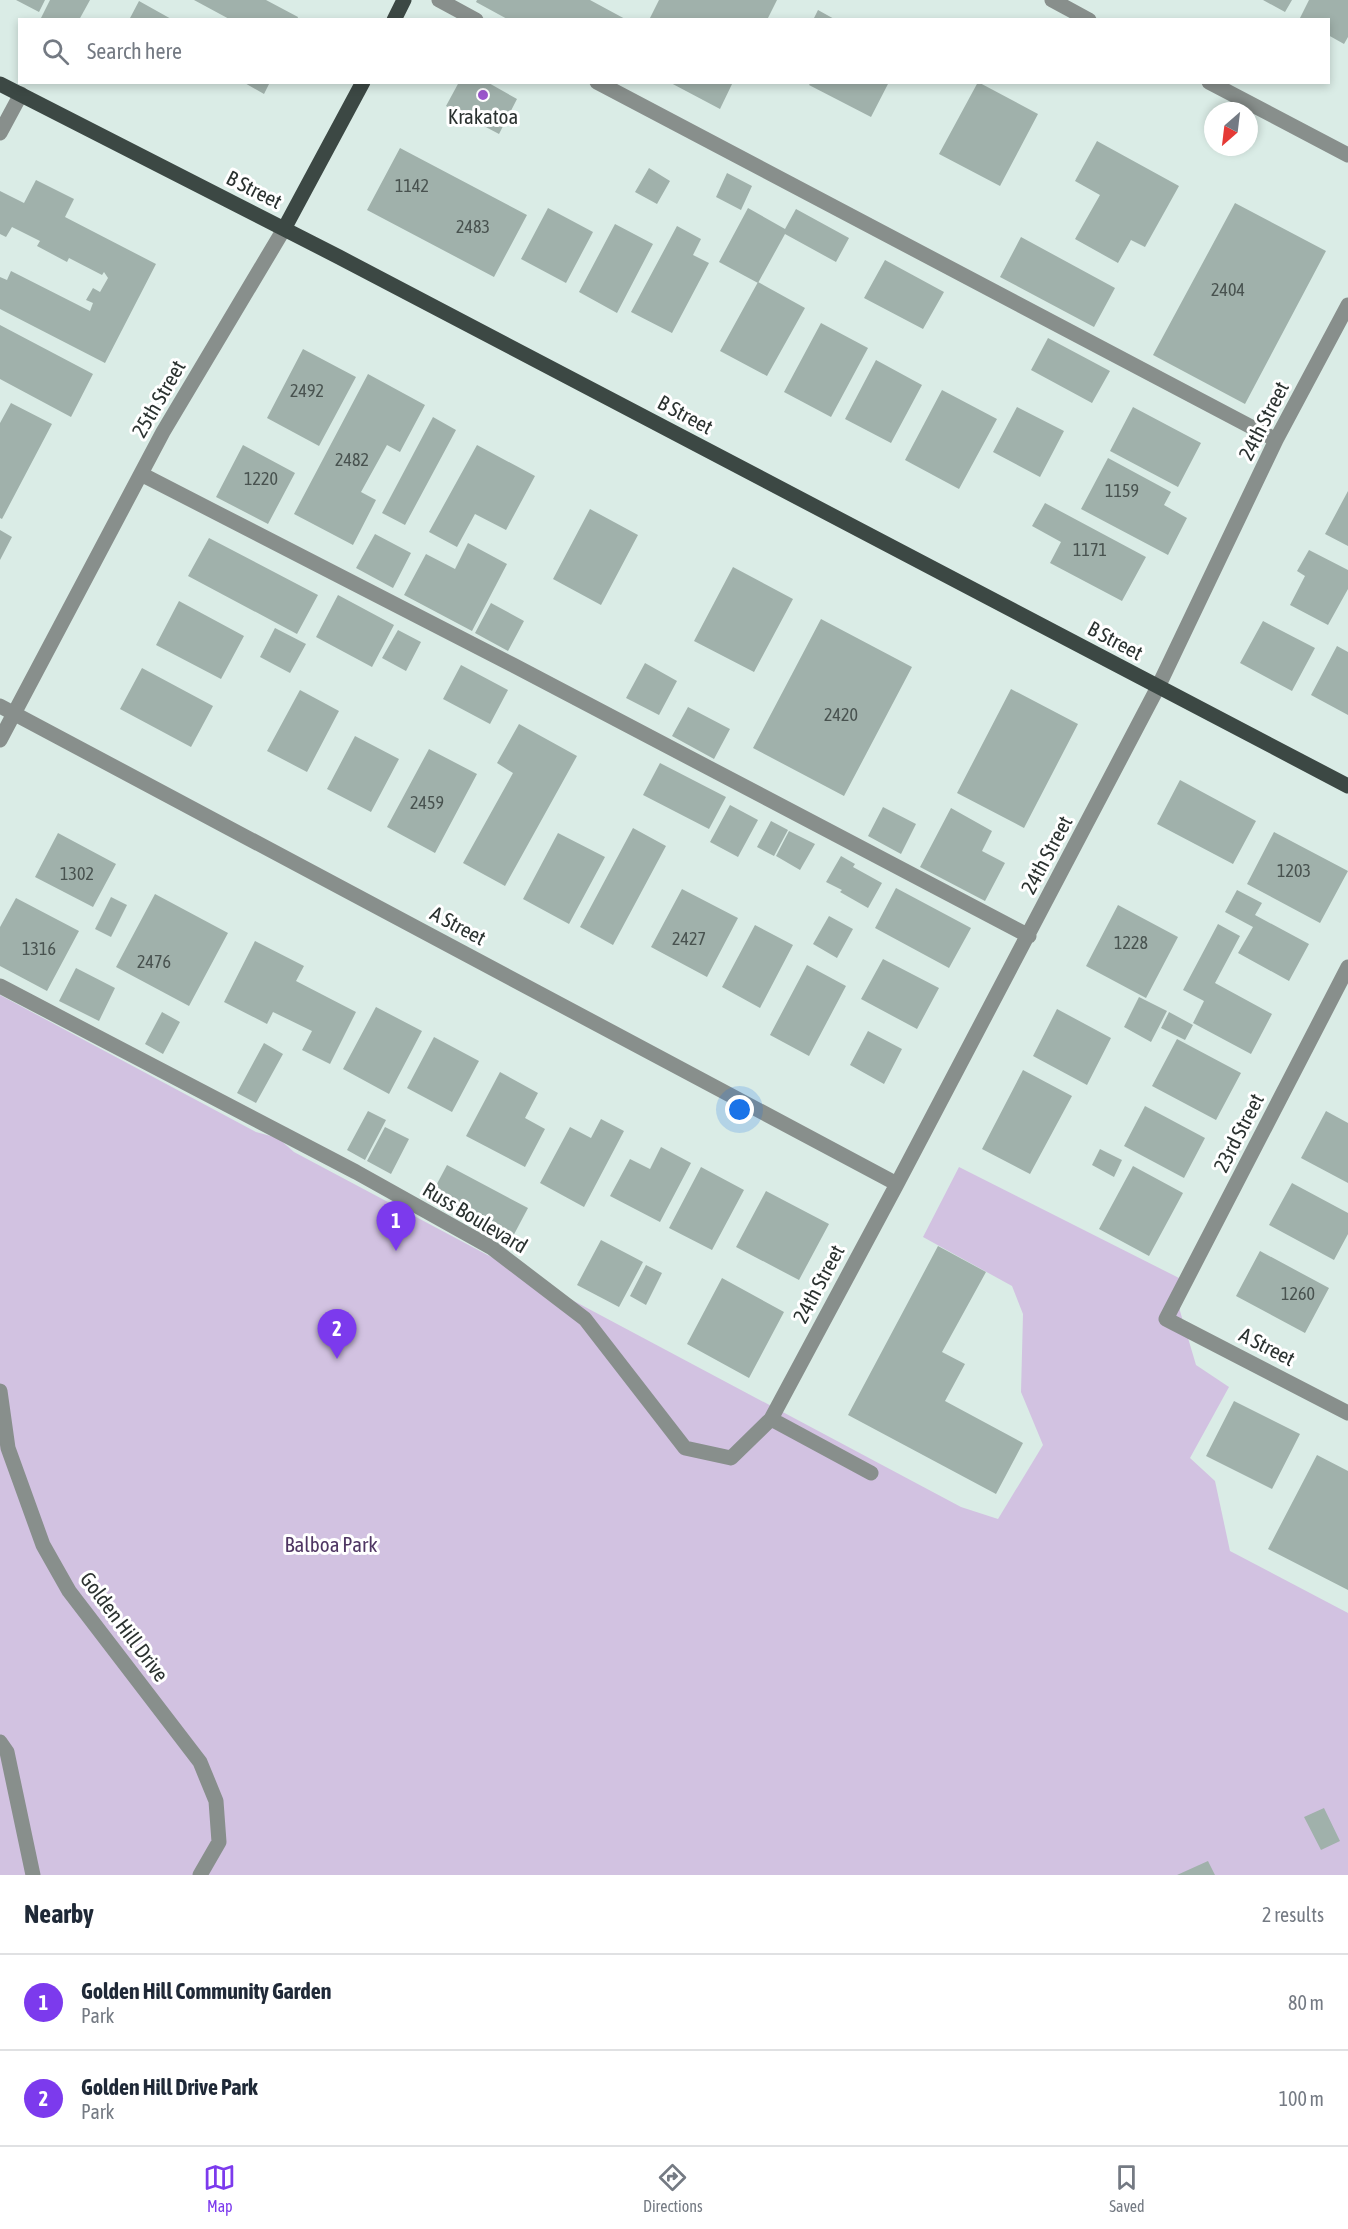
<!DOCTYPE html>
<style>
body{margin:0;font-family:"Asap Condensed",sans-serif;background:#f2f2f3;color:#1f2937}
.compass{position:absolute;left:1204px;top:102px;width:54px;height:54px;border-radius:50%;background:#fff;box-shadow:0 3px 9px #0003;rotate:208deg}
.you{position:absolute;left:740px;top:1110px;width:21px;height:21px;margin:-15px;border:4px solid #fff;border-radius:50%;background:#1a73e8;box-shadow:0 0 0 9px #1a73e833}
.badge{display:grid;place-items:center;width:39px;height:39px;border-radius:50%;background:#7c3aed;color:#fff;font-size:20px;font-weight:700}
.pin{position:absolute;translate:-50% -50px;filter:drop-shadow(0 2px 3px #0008)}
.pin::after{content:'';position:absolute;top:32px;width:21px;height:18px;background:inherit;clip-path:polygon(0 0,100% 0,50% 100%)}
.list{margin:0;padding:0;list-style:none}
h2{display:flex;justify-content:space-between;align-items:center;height:78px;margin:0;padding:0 24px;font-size:26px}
h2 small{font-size:20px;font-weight:400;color:#747a83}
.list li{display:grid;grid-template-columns:39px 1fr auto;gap:18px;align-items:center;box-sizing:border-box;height:96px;padding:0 24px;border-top:2px solid #e0e1e3}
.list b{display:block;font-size:22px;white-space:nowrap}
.list p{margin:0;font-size:20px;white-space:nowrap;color:#747a83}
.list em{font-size:20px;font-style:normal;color:#747a83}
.icon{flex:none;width:33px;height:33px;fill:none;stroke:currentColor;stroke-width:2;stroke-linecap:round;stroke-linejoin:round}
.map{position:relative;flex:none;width:1348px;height:1875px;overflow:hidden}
.search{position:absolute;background:#fff;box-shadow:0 3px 9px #0003;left:18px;right:18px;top:18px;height:66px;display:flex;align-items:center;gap:15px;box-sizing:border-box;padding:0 21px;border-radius:0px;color:#747a83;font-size:22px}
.sheet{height:270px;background:#fff}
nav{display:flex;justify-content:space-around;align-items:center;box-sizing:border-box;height:84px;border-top:2px solid #e0e1e3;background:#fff;font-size:16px;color:#747a83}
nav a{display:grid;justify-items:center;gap:3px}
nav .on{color:#7c3aed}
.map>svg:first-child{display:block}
.green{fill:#d2c2e1}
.building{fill:#a0b1ab}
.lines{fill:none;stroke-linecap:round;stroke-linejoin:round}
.minor{stroke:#888f8c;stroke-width:15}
.major{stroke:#3c4844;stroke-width:15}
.poi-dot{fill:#9b57cc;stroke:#fff;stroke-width:2}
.labels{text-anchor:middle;stroke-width:6;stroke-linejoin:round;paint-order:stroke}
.number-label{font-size:18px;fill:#48524f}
.poi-label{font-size:21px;fill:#2b3230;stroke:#fff}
.street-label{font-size:21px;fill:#2b3230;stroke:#fff}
.park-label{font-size:21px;fill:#4f3663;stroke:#fff}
</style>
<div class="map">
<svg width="1348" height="1875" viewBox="0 0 1348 1875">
<rect width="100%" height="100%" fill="#daece6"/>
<!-- green -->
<path class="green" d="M0,995L256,1132L278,1138L294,1152L961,1507L998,1519L1043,1445L1021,1392L1023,1314L1012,1286L923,1237L959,1167L1179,1278L1180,1311L1196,1365L1229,1387L1190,1458L1215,1481L1230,1551L1348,1613V1875H0Z"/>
<!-- building -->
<path class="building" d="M16,0H45L39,12Z
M50,0H90L79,20H40Z
M194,0H266L298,17L297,20H231Z
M477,0H590L627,20H509L476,2Z
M659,0H777L767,20H649Z
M1263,0H1292L1285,12Z
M1309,0H1348V37L1344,44L1328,35V20H1299Z
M139,1L173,20H129Z
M818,10L836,20H813Z
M243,82H270L264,94Z
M459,82H487L517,99L499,134L446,106Z
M669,82H733L720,109Z
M811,82H889L871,117L809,85Z
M978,82L1038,114L1000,186L939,154Z
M1097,141L1179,186L1145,247L1131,240L1118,263L1075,239L1100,195L1075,181Z
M400,148L527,215L494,277L367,210Z
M649,168L670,181L657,204L635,192Z
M727,173L752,186L741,210L716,197Z
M36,180L74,199L65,217L156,264L105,363L0,309V277L7,280L11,271L90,311L93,303L86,300L93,288L100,292L108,278L104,272L102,275L69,258L67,262L37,246L40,241L12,227L6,237L0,234V191L24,203Z
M1235,203L1326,251L1245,404L1153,355Z
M548,208L593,232L566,283L521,259Z
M748,208L785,229L796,209L849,238L836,262L785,234L758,283L719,262Z
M615,224L653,244L617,313L579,292Z
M677,226L701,239L693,255L709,263L672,333L631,312Z
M1021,237L1115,288L1094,327L1000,277Z
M885,260L944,292L923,329L864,298Z
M758,282L805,308L767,376L720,351Z
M821,323L868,348L831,417L784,392Z
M0,325L93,374L71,417L0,379Z
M1048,338L1110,371L1092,403L1031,370Z
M303,349L356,377L319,446L267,418Z
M876,360L922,385L891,443L845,419Z
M368,374L425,405L400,452L387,445L361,492L376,500L353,545L294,514Z
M942,390L997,419L959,489L905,460Z
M11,403L52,424L2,519L0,518V423Z
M1017,407L1064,431L1040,477L993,452Z
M1133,407L1201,443L1178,487L1110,451Z
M433,417L456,430L405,525L382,513Z
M243,445L295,473L268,524L216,497Z
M477,445L535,476L506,530L475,514L457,547L429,532Z
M1108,458L1171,492L1164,505L1187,518L1168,555L1081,509Z
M1348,491V546L1325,534Z
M1045,503L1146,557L1122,601L1050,563L1061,542L1032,526Z
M590,509L638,535L601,605L553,579Z
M0,530L12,537L0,560Z
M375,534L411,553L393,588L356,568Z
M209,538L318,595L297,634L188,576Z
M468,543L507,564L472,631L404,595L426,554L455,569Z
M1309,550L1348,570V589L1328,625L1290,605L1305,576L1297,571Z
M733,567L793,599L754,672L694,641Z
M338,595L394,625L372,667L316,637Z
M179,601L244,636L221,679L156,645Z
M491,603L524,621L508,651L475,633Z
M821,619L912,667L844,796L753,748Z
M1263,621L1315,648L1292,691L1240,663Z
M275,628L306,644L290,673L260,657Z
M398,630L421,642L406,671L382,658Z
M1337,646L1348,652V715L1311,695Z
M645,663L677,681L659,715L626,698Z
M461,665L508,690L490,724L443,699Z
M142,668L213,706L191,747L120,709Z
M1011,689L1078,724L1024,828L957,793Z
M300,690L339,711L307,772L267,751Z
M688,707L730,729L714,759L672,736Z
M519,724L577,756L505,886L463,863L513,773L497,763Z
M355,736L399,759L371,812L327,789Z
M429,749L477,774L435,853L387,827Z
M660,763L726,797L709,829L643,795Z
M1180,780L1256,821L1233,864L1157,824Z
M730,805L758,820L738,857L710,842Z
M883,807L916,824L901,854L868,836Z
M951,808L992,831L982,851L1005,863L985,901L920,867Z
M771,821L788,830L774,856L757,847Z
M633,828L666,846L613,945L580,927Z
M789,831L815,844L800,870L776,856Z
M1274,832L1348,871L1320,923L1247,884Z
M58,833L116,864L93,907L35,877Z
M558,833L605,857L569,924L523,899Z
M841,856L855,864L853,867L882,883L868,908L840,892L842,890L826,882Z
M896,888L971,928L949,968L875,928Z
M682,889L738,918L707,977L651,947Z
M1237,890L1262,903L1255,915L1309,944L1289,981L1238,953L1253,927L1225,912Z
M155,894L228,933L189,1006L116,967Z
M111,897L127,905L111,937L95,929Z
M16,898L79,931L47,991L0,966V927Z
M1118,905L1178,937L1146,998L1086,966Z
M829,916L853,929L837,958L813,944Z
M1218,924L1240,936L1215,983L1272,1014L1251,1054L1193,1023L1204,1001L1183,990Z
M755,925L793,945L760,1008L722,987Z
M255,941L304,966L296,981L356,1012L330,1064L302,1050L312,1031L273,1012L267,1024L224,1002Z
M883,959L939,988L917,1029L861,999Z
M807,965L846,986L809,1056L770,1035Z
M76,968L115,988L99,1021L59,1001Z
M1139,997L1167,1011L1151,1042L1124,1027Z
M376,1007L422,1031L389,1094L343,1069Z
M1057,1009L1111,1038L1087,1085L1033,1056Z
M162,1012L180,1022L163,1054L145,1044Z
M1169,1012L1193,1025L1185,1040L1161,1028Z
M868,1031L902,1049L884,1084L850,1065Z
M434,1037L479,1061L452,1112L407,1088Z
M1177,1039L1241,1073L1216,1120L1152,1086Z
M264,1043L283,1054L256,1103L237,1093Z
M1023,1070L1072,1096L1030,1174L982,1149Z
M500,1072L538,1093L525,1118L545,1129L525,1167L466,1136Z
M1145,1106L1205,1138L1184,1178L1124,1146Z
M368,1111L386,1120L365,1160L347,1150Z
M1326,1111L1348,1123V1183L1301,1158Z
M601,1119L624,1131L584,1207L540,1183L570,1127L591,1138Z
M385,1127L409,1139L391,1174L367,1161Z
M661,1147L691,1163L660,1222L610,1196L630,1159L650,1169Z
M1100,1149L1122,1160L1114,1177L1092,1165Z
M447,1165L528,1208L511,1240L430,1197Z
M1133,1166L1183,1193L1149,1256L1099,1229Z
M701,1167L744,1190L712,1250L669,1228Z
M1292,1183L1348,1213V1234L1334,1260L1269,1225Z
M766,1191L829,1224L799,1280L736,1247Z
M601,1240L643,1262L619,1307L577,1285Z
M938,1246L986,1272L942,1352L965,1364L945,1401L1023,1443L996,1494L848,1415Z
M1260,1251L1329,1288L1305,1333L1236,1296Z
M646,1265L662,1273L646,1305L630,1296Z
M722,1278L784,1312L749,1378L687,1344Z
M1234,1401L1300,1434L1272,1489L1206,1456Z
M1317,1455L1348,1471V1590L1268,1549Z
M1324,1808L1340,1841L1321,1850L1304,1817Z
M1208,1861L1215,1875H1177Z"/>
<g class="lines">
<!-- minor -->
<path class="minor" d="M439,0L476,20
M1052,0L1089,20
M597,82L1276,440
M1209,82L1348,155
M0,133L21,94
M141,474L513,665L1029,936
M0,706L897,1184
M0,740L163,432L284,229
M1348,967L1166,1319L1348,1413
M0,986L356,1172L492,1248L585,1319L685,1448L731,1458L771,1419L897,1184L1158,687L1276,440L1348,305
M0,1391L8,1448L43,1545L69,1591L200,1762L216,1801L219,1842L200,1875
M771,1419L871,1473
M0,1742L7,1752L33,1875"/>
<!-- major -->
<path class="major" d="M394,20L404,0
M0,84L339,257L1348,786
M284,229L363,82"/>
</g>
<!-- markers -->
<circle class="poi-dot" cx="483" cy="95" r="6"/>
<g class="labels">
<!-- number labels -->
<g class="number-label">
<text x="412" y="192">1142</text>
<text x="473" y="233">2483</text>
<text x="1228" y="296">2404</text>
<text x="307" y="397">2492</text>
<text x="352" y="466">2482</text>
<text x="261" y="485">1220</text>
<text x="1122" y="497">1159</text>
<text x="1090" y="556">1171</text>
<text x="841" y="721">2420</text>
<text x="427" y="809">2459</text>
<text x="1294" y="877">1203</text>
<text x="77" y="880">1302</text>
<text x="689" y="945">2427</text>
<text x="1131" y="949">1228</text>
<text x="39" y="955">1316</text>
<text x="154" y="968">2476</text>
<text x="1298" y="1300">1260</text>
</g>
<!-- poi labels -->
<g class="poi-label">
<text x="483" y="124">Krakatoa</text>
</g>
<!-- street labels -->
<g class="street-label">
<text transform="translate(254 190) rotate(27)" y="7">B Street</text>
<text transform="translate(159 399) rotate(-60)" y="7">25th Street</text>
<text transform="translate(685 415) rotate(28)" y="7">B Street</text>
<text transform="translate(1264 421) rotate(-63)" y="7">24th Street</text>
<text transform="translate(1115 641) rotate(28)" y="7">B Street</text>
<text transform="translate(1047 855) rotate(-62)" y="7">24th Street</text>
<text transform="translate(458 926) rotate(28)" y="7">A Street</text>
<text transform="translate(1239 1133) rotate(-63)" y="7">23rd Street</text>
<text transform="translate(475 1218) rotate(31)" y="7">Russ Boulevard</text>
<text transform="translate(819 1284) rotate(-62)" y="7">24th Street</text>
<text transform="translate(1267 1347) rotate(27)" y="7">A Street</text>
<text transform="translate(124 1627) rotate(53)" y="7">Golden Hill Drive</text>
</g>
<!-- park labels -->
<g class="park-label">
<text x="331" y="1552">Balboa Park</text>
</g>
</g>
</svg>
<svg class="compass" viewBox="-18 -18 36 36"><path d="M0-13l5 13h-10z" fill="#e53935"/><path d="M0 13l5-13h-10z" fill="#747a83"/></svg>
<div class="you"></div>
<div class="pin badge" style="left:396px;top:1251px">1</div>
<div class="pin badge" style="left:337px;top:1359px">2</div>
<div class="search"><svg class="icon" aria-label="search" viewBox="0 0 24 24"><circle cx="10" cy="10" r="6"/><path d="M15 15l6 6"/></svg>Search here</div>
</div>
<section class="sheet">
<h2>Nearby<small>2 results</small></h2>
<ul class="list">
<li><span class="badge">1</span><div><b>Golden Hill Community Garden</b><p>Park</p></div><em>80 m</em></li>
<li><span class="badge">2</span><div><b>Golden Hill Drive Park</b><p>Park</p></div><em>100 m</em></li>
</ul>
</section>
<nav>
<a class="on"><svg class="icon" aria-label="map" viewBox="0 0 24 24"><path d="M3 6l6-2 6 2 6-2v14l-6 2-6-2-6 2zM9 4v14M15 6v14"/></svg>Map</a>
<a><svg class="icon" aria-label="directions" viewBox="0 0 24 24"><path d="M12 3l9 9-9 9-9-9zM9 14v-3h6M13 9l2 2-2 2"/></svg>Directions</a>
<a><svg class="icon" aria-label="saved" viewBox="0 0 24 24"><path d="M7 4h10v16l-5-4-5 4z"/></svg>Saved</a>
</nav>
